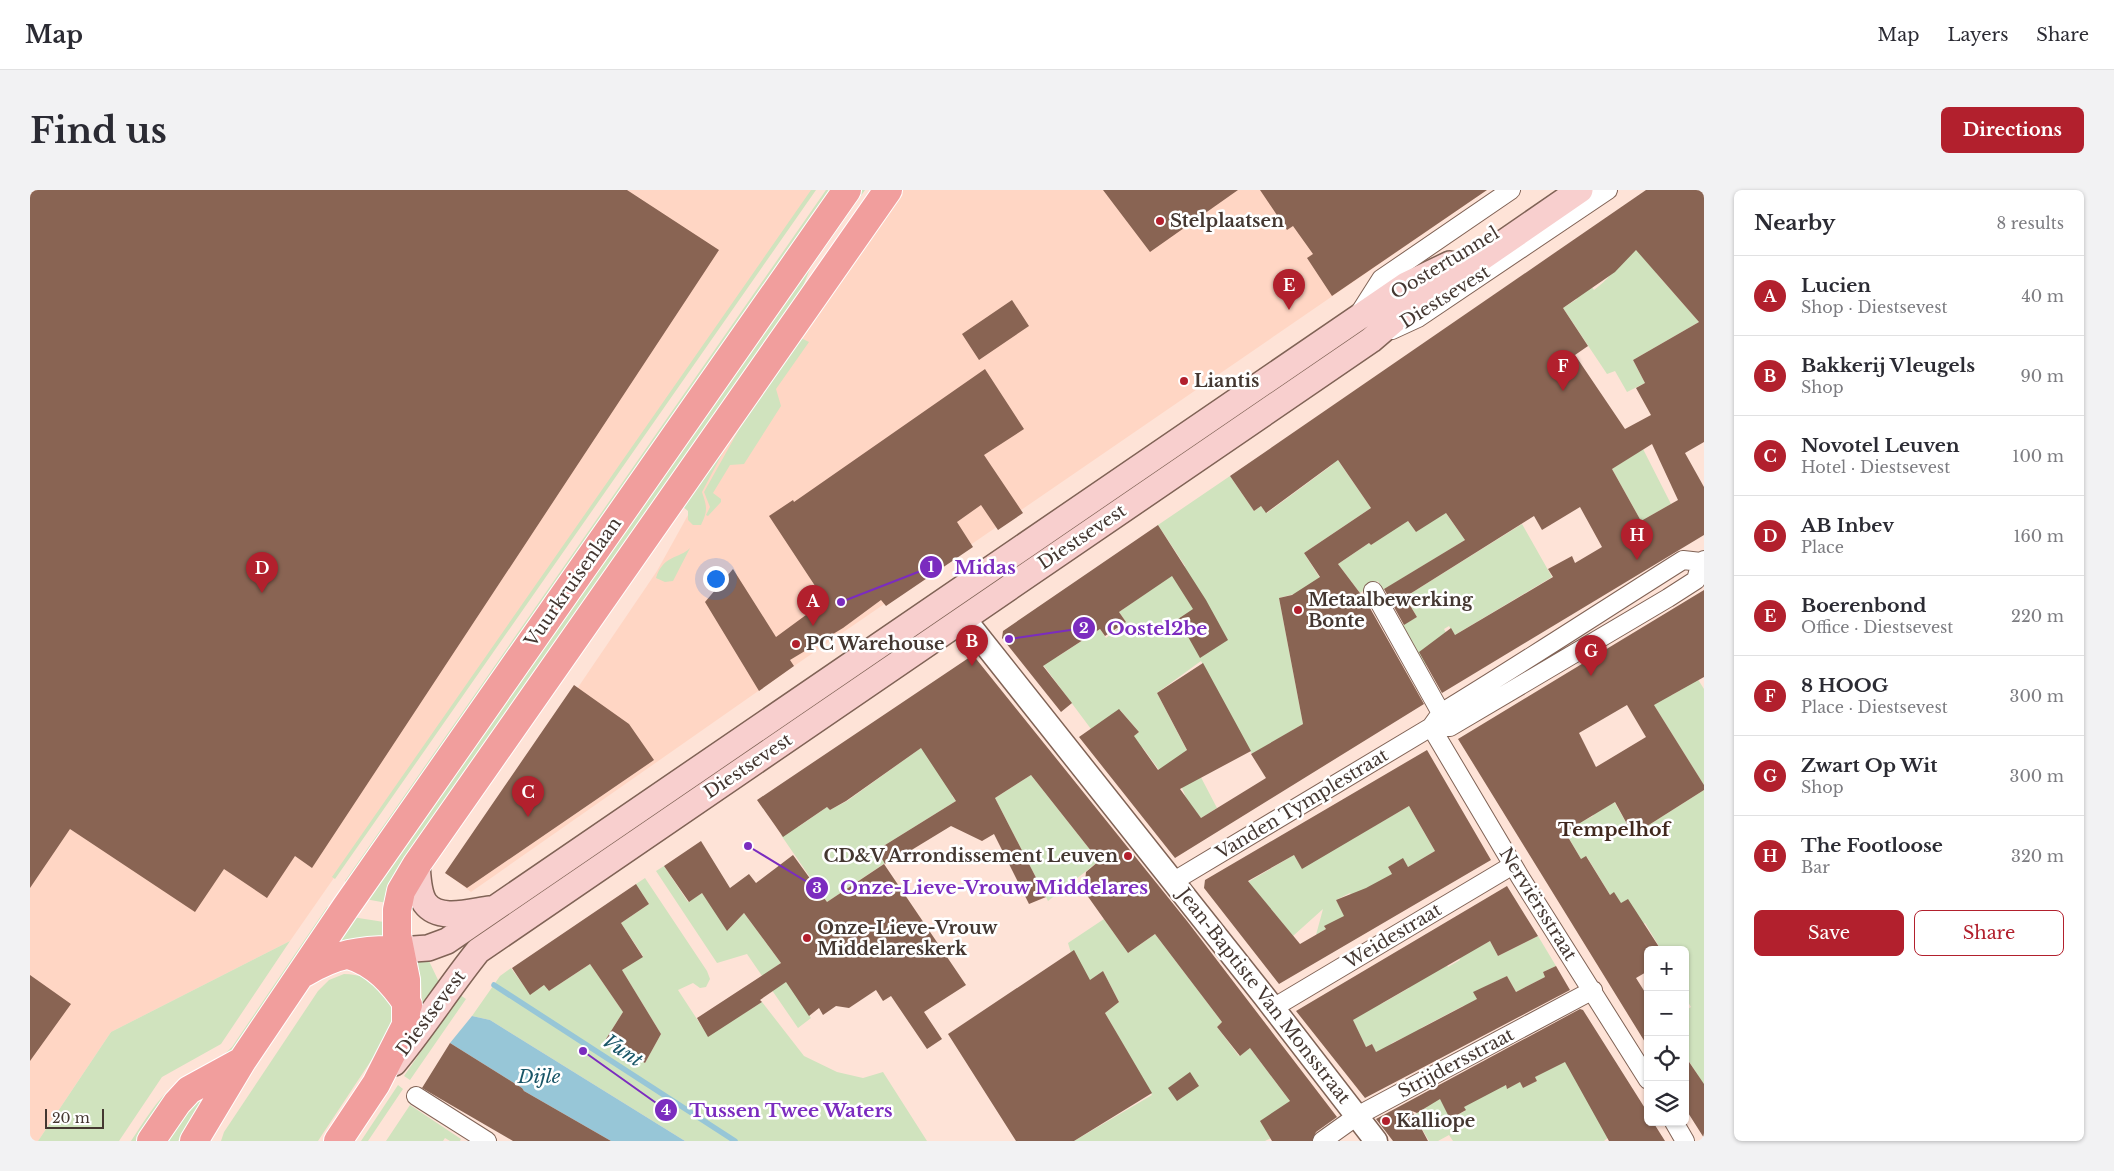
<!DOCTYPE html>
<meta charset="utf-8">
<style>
body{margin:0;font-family:"Libre Baskerville",serif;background:#f2f2f3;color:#2b2b33}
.controls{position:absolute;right:15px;bottom:15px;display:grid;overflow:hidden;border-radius:8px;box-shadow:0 1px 4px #0004}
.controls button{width:45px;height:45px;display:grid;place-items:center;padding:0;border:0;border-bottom:1px solid #e1e1e2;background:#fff;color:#2b2b33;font:25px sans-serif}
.scale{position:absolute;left:15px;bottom:12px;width:59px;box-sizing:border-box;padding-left:5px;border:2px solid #443731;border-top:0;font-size:14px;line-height:18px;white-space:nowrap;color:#443731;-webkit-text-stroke:4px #fff;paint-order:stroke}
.you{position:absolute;left:685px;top:388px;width:18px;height:18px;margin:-12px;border:4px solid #fff;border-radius:50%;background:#1a73e8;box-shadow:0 0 0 8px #1a73e833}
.badge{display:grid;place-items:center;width:32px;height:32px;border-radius:50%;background:#b2202d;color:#fff;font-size:16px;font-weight:700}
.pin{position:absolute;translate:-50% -41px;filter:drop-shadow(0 1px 2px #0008)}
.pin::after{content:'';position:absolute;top:26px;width:18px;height:15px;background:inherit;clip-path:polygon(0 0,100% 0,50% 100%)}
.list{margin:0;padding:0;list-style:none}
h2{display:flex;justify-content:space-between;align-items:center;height:65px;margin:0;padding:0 20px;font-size:21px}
h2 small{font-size:16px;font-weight:400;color:#7c7c81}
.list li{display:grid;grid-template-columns:32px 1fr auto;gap:15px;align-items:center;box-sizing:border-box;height:80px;padding:0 20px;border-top:1px solid #e1e1e2}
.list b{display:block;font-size:19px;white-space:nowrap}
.list p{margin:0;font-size:16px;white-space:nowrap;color:#7c7c81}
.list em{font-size:16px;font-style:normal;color:#7c7c81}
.actions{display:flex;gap:10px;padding:15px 20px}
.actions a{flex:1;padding:11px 0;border:1px solid #b2202d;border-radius:8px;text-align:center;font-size:18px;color:#b2202d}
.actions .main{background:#b2202d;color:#fff}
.icon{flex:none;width:28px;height:28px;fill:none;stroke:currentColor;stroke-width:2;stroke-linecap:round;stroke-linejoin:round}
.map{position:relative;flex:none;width:1674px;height:951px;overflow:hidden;border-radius:8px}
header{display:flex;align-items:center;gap:30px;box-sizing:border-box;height:70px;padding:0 25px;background:#fff;border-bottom:1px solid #e1e1e2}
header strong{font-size:24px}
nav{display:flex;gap:28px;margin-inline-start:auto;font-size:18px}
.intro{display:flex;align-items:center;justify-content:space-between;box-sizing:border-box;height:120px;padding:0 30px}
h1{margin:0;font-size:35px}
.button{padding:12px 22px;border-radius:8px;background:#b2202d;color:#fff;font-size:18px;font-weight:700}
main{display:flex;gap:30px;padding:0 30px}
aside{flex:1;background:#fff;border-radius:8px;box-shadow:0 1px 4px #0004}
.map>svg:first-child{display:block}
.built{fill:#ffd6c4}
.green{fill:#d0e3be}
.water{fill:#97c6d7}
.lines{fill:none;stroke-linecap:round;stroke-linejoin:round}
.stream{stroke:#97c6d7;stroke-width:5.5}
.building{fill:#896453;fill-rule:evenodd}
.minor-casing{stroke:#806356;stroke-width:20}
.tertiary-casing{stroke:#806356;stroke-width:25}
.secondary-casing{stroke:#806356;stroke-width:28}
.primary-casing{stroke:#fff;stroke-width:30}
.minor{stroke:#fff;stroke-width:18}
.tertiary{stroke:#fff;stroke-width:22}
.secondary{stroke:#f8cfce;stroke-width:25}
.primary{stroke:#f19e9d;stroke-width:28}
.poi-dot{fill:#b2202d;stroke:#fff;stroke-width:2}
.labels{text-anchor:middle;stroke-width:5;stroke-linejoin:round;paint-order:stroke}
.poi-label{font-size:18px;font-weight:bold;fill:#443731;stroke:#fff;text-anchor:start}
.street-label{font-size:18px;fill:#443731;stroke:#fff}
.neighbourhood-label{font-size:19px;font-weight:bold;fill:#40281d;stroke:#fff}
.water-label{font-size:19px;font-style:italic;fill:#185567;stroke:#fff}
.leader{fill:none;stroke:#7b2cbf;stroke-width:2}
.callout-dot{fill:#7b2cbf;stroke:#fff;stroke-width:2}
.mark-label{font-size:15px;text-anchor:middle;font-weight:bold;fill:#fff}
.callout-label{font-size:19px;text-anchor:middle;font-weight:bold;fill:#7b2cbf;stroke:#fff;stroke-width:5;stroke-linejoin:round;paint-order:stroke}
</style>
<header>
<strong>Map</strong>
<nav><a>Map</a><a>Layers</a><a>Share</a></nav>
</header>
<div class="intro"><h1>Find us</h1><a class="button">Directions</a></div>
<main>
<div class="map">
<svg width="1674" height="951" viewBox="0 0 1674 951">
<rect width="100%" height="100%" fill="#fee3d7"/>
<!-- built -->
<path class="built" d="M0,0H783L260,751L81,842L8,951H0Z
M872,0H1457L764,476L441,702L420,686L627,381L709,233Z"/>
<!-- green -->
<path class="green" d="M781,0H786L305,689L302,687Z
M796,0H803L316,695L315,691Z
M828,0H835L780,79L771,101L357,713L335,709Z
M1602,56L1648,62L1626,83L1669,132L1603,170L1615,193L1597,202L1585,181L1577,184L1533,118L1547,109L1542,101L1557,91L1564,100C1579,89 1591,73 1602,56Z
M771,148L779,152L746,199L751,216L714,274L700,275L683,303L691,309V312L678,326L676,325L680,317L674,302L711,236Z
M708,234L672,302C677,317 678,320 671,335H663L658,330V321L652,316Z
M1613,259L1641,314L1611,331L1582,279Z
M1305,266L1341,318L1274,363L1295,396L1249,408L1273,534L1222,564L1171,471L1127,503L1187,618L1171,628L1157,610L1147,586L1129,580L1113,558L1097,551L1109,542L1090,520L1061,539L1008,468L1027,467L1070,439L1076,448L1096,432L1089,422L1155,376L1128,335L1200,286L1224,321L1231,316L1237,323L1302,275Z
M1413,319L1435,350L1353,400L1348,391L1330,403L1308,374L1339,353L1341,355L1377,330L1386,342Z
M1492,334L1522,387L1425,445L1419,436L1414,439L1419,448L1401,472L1394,476L1371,436L1387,427L1375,407Z
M660,358L643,391L635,392L626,388C633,365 649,369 660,358Z
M1664,483L1674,499V595L1619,507L1642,505L1654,498L1651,492Z
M931,529L922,606L926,611L847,660L855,673L797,712L751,645L766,634L768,637L797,617L800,620L817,611Z
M1001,585L1069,671L1018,711L965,608Z
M1571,588L1603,645L1674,600V895L1655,865V821L1661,817L1655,807V760H1628L1630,758L1615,733L1604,740L1584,703L1580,705L1557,667L1551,669L1530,633L1548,623L1553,631L1563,626Z
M1379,616L1405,661L1378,677L1373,669L1358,677L1368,695L1322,706L1320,703L1306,710L1316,728L1295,737L1296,739L1286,745L1293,719L1263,746L1231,707L1228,709L1218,692L1264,665L1272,678Z
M634,676L658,712L672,703L698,740L714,723L751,773L738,782L757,791L781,828L768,838L717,764L687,773L626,681Z
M615,688L677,781L680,789L676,797L670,798L663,793L648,800L678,846L732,812L774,866L807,882L833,888L853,882L897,951H655L460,830L442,826L470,786L481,778L500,804L514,795L519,801L560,774L593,822L576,849L615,873L631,844L592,780L613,766L591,733L619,714L606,694Z
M303,714L207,858L129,919L107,951H101C114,932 126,910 144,896C162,881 186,874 202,857L297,717Z
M322,727L354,732L355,749L302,755Z
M1074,729L1098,763L1125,744L1192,832L1187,837L1209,866L1220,858L1275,931L1235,951H1044L1122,905L1075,823L1089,812L1073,781L1058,792L1041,763L1038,753Z
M1508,746L1526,776L1513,782L1515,787L1486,802L1477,786L1444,802L1449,814L1433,816L1391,838L1386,857L1379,845L1362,853L1349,869L1342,854L1336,857L1318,821L1353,813L1379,798L1378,795L1413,769L1418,777L1430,770L1429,767L1460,751L1468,766Z
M260,751L191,854L132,887L89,951H8L81,842Z
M398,769L409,792L392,814L391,789L386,773Z
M314,784C353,785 372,812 356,848L288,951H191L194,942L288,801L299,790Z
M430,805L436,809L380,890L374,886Z
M1537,863L1580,946L1574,951H1423L1419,945L1408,951H1399L1384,925L1397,917L1395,911L1408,904L1421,928L1435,921L1434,917L1472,889L1477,898L1490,892L1493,898L1507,891L1502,881C1522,880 1525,879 1537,863Z
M368,895L373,899L338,951H331Z
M174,907L148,951H132L160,916Z
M380,915L431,949L430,951H420L415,948L413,951H356Z"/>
<!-- water -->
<path class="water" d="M442,826L460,830L655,951H581L494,901L492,898L420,853Z"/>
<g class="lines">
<!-- stream -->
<path class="stream" d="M464,795L705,951"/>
</g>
<!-- building -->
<path class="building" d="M0,0H597L689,60L282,678L265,666L237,708L194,679L165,722L40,639L0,698Z
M1073,0H1208L1120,62Z
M1230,0H1457L1302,106L1277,68L1283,64L1263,36L1257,40Z
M1616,0H1674V252L1655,263L1674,297V345L1412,503L1389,462L1421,438L1425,445L1523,387L1518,379L1542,366L1545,373L1572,357L1550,317L1512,340L1504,326L1375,407L1387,427L1374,435L1354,399L1435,350L1416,323L1386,342L1378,331L1341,355L1339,353L1308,374L1336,411L1394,514L1145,668L1049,547L1089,519L1109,542L1104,546L1128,580L1157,560L1127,503L1173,473L1221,561L1150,599L1171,628L1236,588L1221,564L1273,534L1249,408L1262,405L1290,387L1274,363L1341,318L1308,270L1236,323L1231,316L1224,321L1200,286ZM1606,60L1669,132L1603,170L1615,193L1606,198L1621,225L1595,239L1545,165L1558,156L1533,118L1585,82ZM1622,254L1648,310L1611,331L1582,279Z
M982,110L999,136L949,170L932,144Z
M955,179L994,239L954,265L993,323L968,340L951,315L927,332L943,357L856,416L851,410L813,438L760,470L764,476L729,501L675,412L703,379L746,447L795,411L739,326L763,310L764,312Z
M1128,335L1176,410L1198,450L1170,468L1148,429L1163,419L1142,386L1089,422L1096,432L1075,446L1070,439L1013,476L1042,513L1031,522L972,448L973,441Z
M1674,400V487L1624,515L1674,595V600L1603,645L1585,612L1535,642L1551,669L1556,666L1580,705L1584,702L1591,713L1598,709L1631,760H1618V781L1606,788L1618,807V857L1428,549ZM1597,515L1616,547L1566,577L1549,543Z
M943,465L1157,731L1307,927L1286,942L1282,951H1242L1230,931L1260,911L1220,858L1210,866L1187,837L1192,832L1125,744L1098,763L1054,701L1056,682L1069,671L1001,585L965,608L1016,707L999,714L964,644L952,651L921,636L875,664L855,674L847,660L926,611L891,558L816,611L800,620L797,617L753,647L744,634L727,610Z
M544,495L599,534L624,570L437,698L415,683Z
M1397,560L1461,670L1249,794L1174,698L1175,690ZM1379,616L1405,661L1378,677L1373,668L1358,677L1362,684L1336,698L1306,710L1314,726L1294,736L1296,739L1270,754L1218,691L1264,665L1272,679Z
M671,651L700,698L719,684L726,693L763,665L797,712L854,674L936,795L894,822L912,849L897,859L861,806L853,811L846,800L819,818L806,816L793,825L789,818L779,826L756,792L730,810L732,812L678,847L667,828L751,773L714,723L697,741L672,703L659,712L634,676Z
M606,694L619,714L591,733L613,767L592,780L631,844L615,873L576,849L593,822L560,774L519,801L514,795L500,805L482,778Z
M1477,696L1508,746L1468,766L1460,751L1323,830L1336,857L1342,854L1346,862L1447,809L1443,802L1477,786L1486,802L1515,787L1513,782L1526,776L1540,800L1335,908L1266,821Z
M1044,760L1060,790L1073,781L1089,812L1075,823L1122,903L1044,951H986L918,844Z
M0,785L41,814L0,871Z
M1550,819L1553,820L1618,923V932H1623L1635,951H1579L1535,872L1505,887L1507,891L1493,898L1490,892L1477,899L1476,895L1434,917L1436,920L1420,929L1410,909L1387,923L1382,921L1398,951H1363L1346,929Z
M420,853L492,898L494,901L581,951H483L421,915L392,898Z
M1655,866L1674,894V948L1655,918Z
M1160,882L1169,896L1147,911L1138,898Z"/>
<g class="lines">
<defs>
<path id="minor" d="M1330,122L1351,89L1481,0
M1362,140L1388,128L1578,0
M1343,401L1411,523
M1401,537L1490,687L1618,890
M1401,537H1420L1638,408L1666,390L1671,372L1674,370
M1144,691L1401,537L1411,523C1493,473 1572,421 1653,370L1671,372
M1243,818L1483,675
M386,906L457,951
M1644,932L1655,951
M1292,951L1327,926L1563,800"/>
<path id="tertiary" d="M934,428L1234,806L1346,951"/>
<path id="secondary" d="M387,674C388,686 388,703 395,713C409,732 442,721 460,719
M369,760L398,758L417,751L1376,95L1420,74
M364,873C394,837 419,797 448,761L1341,150L1376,120L1550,0"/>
<path id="primary" d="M319,765C346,773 363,793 378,815
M274,783C304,764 333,759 369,760
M121,951L147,913L159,900L212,871
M164,951L212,871L316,717L817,0
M308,951L346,894L376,835V790L367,745V720L371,701L387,674L858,0"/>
</defs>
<!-- minor casing -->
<use href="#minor" class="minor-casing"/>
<!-- tertiary casing -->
<use href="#tertiary" class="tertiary-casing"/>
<!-- secondary casing -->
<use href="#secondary" class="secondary-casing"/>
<!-- primary casing -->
<use href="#primary" class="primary-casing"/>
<!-- minor -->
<use href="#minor" class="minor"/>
<!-- tertiary -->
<use href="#tertiary" class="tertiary"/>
<!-- secondary -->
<use href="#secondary" class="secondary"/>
<!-- primary -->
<use href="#primary" class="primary"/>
</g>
<!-- markers -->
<g class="poi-dot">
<circle cx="1130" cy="31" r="5"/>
<circle cx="1154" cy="191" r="5"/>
<circle cx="1268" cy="420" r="5"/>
<circle cx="766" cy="454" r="5"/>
<circle cx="1098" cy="666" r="5"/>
<circle cx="777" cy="748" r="5"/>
<circle cx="1356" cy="931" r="5"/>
</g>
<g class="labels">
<!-- poi labels -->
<g class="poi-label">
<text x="1140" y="37">Stelplaatsen</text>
<text x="1164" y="197">Liantis</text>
<text x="1278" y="416">Metaalbewerking<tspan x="1278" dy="21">Bonte</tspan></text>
<text x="776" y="460">PC Warehouse</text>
<text x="1088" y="672" text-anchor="end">CD&amp;V Arrondissement Leuven</text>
<text x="787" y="744">Onze-Lieve-Vrouw<tspan x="787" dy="21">Middelareskerk</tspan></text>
<text x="1366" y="937">Kalliope</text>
</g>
<!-- street labels -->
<g class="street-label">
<text transform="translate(1415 73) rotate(-31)" y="6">Oostertunnel</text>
<text transform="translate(1415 107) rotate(-32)" y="6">Diestsevest</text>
<text transform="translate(1052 347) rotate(-34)" y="6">Diestsevest</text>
<text transform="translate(543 392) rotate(-55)" y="6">Vuurkruisenlaan</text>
<text transform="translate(718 576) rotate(-34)" y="6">Diestsevest</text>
<text transform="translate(1272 614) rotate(-31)" y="6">Vanden Tymplestraat</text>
<text transform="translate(1508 714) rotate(58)" y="6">Nerviërsstraat</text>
<text transform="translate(1363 746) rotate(-31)" y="6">Weidestraat</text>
<text transform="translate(1234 806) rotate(52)" y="6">Jean-Baptiste Van Monsstraat</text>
<text transform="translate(401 823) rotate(-53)" y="6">Diestsevest</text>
<text transform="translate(1426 873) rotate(-28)" y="6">Strijdersstraat</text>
</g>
<!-- neighbourhood labels -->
<g class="neighbourhood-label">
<text x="1584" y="646">Tempelhof</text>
</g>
<!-- water labels -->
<g class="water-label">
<text transform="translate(593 860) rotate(33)" y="7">Vunt</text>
<text x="509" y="893">Dijle</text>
</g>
</g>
<!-- callouts -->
<path class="leader" d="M811 412L901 377M979 449L1054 438M718 656L787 698M553 861L636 920"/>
<g class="callout-dot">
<circle cx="811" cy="412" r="5"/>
<circle cx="979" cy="449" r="5"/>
<circle cx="718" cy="656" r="5"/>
<circle cx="553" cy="861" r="5"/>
<circle cx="901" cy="377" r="12"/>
<circle cx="1054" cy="438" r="12"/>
<circle cx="787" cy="698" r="12"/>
<circle cx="636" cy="920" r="12"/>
</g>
<g class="mark-label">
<text x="901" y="382">1</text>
<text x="1054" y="443">2</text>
<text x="787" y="703">3</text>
<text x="636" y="925">4</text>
</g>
<g class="callout-label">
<text x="955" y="384">Midas</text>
<text x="1127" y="445">Oostel2be</text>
<text x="964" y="704">Onze-Lieve-Vrouw Middelares</text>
<text x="761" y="927">Tussen Twee Waters</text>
</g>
</svg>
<div class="controls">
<button>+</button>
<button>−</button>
<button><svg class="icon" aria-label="locate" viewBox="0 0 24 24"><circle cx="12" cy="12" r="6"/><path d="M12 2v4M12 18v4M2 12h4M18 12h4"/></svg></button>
<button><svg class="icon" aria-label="layers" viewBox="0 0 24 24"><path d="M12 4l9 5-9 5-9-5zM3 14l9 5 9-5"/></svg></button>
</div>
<div class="scale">20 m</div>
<div class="you"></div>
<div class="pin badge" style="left:783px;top:436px">A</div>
<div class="pin badge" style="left:942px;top:476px">B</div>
<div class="pin badge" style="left:498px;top:627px">C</div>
<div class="pin badge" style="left:232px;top:403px">D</div>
<div class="pin badge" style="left:1259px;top:120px">E</div>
<div class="pin badge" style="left:1533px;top:201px">F</div>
<div class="pin badge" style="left:1561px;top:486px">G</div>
<div class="pin badge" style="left:1607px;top:370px">H</div>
</div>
<aside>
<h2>Nearby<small>8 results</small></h2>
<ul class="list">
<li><span class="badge">A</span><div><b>Lucien</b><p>Shop · Diestsevest</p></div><em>40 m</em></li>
<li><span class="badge">B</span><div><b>Bakkerij Vleugels</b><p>Shop</p></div><em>90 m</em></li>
<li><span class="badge">C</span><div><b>Novotel Leuven</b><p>Hotel · Diestsevest</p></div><em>100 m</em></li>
<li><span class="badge">D</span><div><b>AB Inbev</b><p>Place</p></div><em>160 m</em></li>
<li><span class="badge">E</span><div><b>Boerenbond</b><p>Office · Diestsevest</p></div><em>220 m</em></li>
<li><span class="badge">F</span><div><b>8 HOOG</b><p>Place · Diestsevest</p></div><em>300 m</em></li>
<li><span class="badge">G</span><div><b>Zwart Op Wit</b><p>Shop</p></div><em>300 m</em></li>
<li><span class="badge">H</span><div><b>The Footloose</b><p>Bar</p></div><em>320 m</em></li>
</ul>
<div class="actions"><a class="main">Save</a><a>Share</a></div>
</aside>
</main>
